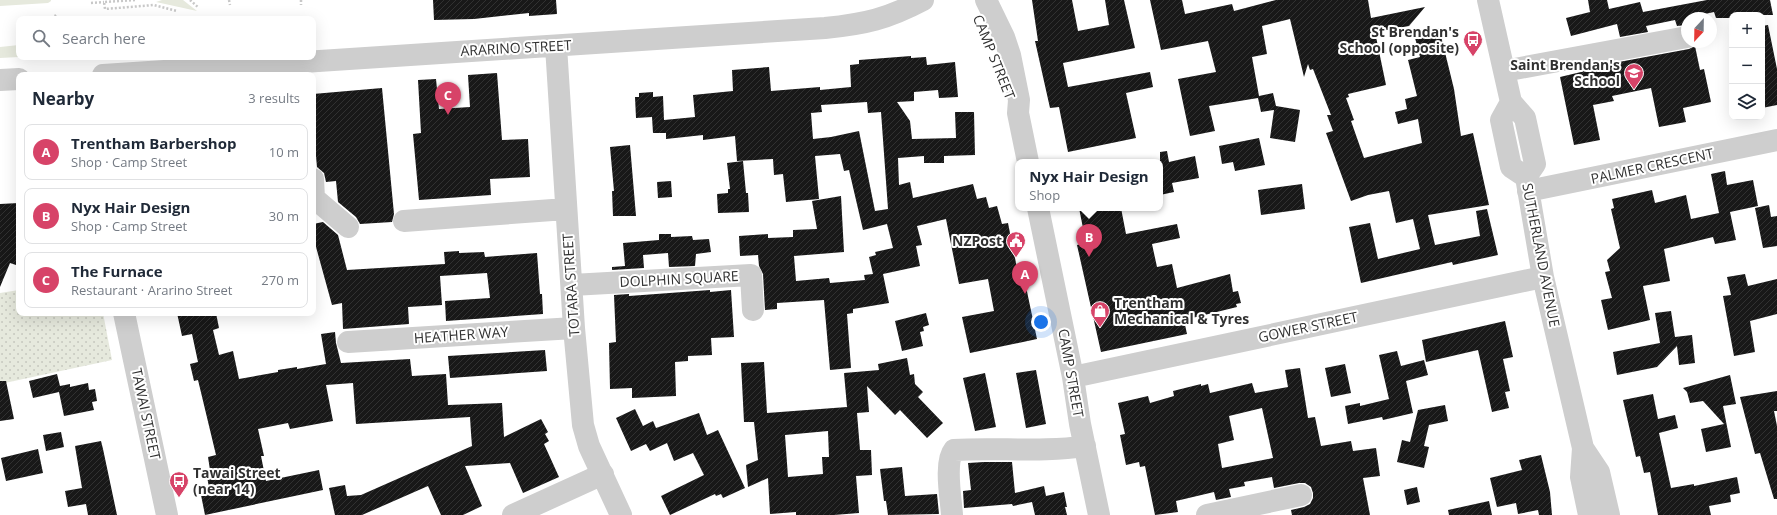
<!DOCTYPE html>
<meta charset="utf-8">
<style>
body{margin:0;font-family:"Open Sans",sans-serif;background:#f2f2f3;color:#1f2937}
.controls{position:absolute;right:12px;top:12px;display:grid;overflow:hidden;border-radius:8px;box-shadow:0 4px 16px #0002}
.controls button{width:36px;height:36px;display:grid;place-items:center;padding:0;border:0;border-bottom:1px solid #e0e1e3;background:#fff;color:#1f2937;font:20px sans-serif}
.compass{position:absolute;left:1681px;top:12px;width:36px;height:36px;border-radius:50%;background:#fff;box-shadow:0 4px 16px #0002;rotate:202deg}
.you{position:absolute;left:1041px;top:322px;width:14px;height:14px;margin:-10px;border:3px solid #fff;border-radius:50%;background:#1a73e8;box-shadow:0 0 0 6px #1a73e833}
.badge{display:grid;place-items:center;width:26px;height:26px;border-radius:50%;background:#d74368;color:#fff;font-size:13px;font-weight:700}
.pin{position:absolute;translate:-50% -33px;filter:drop-shadow(0 1px 2px #0008)}
.pin::after{content:'';position:absolute;top:21px;width:14px;height:12px;background:inherit;clip-path:polygon(0 0,100% 0,50% 100%)}
.popup{position:absolute;left:1015px;top:159px;width:148px;height:52px;box-sizing:border-box;display:grid;place-content:center;border-radius:8px;background:#fff;filter:drop-shadow(0 1px 3px #0005);font-size:13px;white-space:nowrap;color:#747a83}
.popup b{font-size:15px;color:#1f2937}
.popup::after{content:'';position:absolute;left:50%;top:100%;margin-left:-8px;border:8px solid transparent;border-top-color:#fff}
.list{margin:0;padding:0;list-style:none}
h2{display:flex;justify-content:space-between;align-items:center;height:52px;margin:0;padding:0 16px;font-size:17px}
h2 small{font-size:13px;font-weight:400;color:#747a83}
.list li{display:grid;grid-template-columns:26px 1fr auto;gap:12px;align-items:center;box-sizing:border-box;height:56px;margin:0 8px 8px;padding:0 8px;border:1px solid #e0e1e3;border-radius:8px}
.list b{display:block;font-size:15px;white-space:nowrap}
.list p{margin:0;font-size:13px;white-space:nowrap;color:#747a83}
.list em{font-size:13px;font-style:normal;color:#747a83}
.icon{flex:none;width:22px;height:22px;fill:none;stroke:currentColor;stroke-width:2;stroke-linecap:round;stroke-linejoin:round}
.map{position:relative;flex:none;width:1777px;height:515px;overflow:hidden}
.search{position:absolute;background:#fff;box-shadow:0 4px 16px #0002;left:16px;top:16px;width:300px;height:44px;display:flex;align-items:center;gap:10px;box-sizing:border-box;padding:0 14px;border-radius:8px;color:#747a83;font-size:15px}
.panel{position:absolute;background:#fff;box-shadow:0 4px 16px #0002;left:16px;top:72px;width:300px;height:244px;border-radius:8px}
.map>svg:first-child{display:block}
.grass{fill:url(#grass-dots)}
.garden{fill:#e6e9dd}
.building{fill:url(#building-hatch);fill-rule:evenodd}
.lines{fill:none;stroke-linecap:round;stroke-linejoin:round}
.path{stroke:#c8c8c8;stroke-width:2.5;stroke-dasharray:2 2;stroke-linecap:butt}
.minor{stroke:#cecece;stroke-width:22}
.labels{text-anchor:middle;stroke-width:4;stroke-linejoin:round;paint-order:stroke}
.poi-label{font-size:14px;font-weight:bold;fill:#313131;stroke:#fff;text-anchor:end}
.street-label{font-size:14px;fill:#313131;stroke:#fff}
</style>
<div class="map">
<svg width="1777" height="515" viewBox="0 0 1777 515">
<defs>
<pattern id="grass-dots" width="8" height="8" patternUnits="userSpaceOnUse"><rect width="8" height="8" fill="#e6e9dd"/><path d="M2 2h.1M6 6h.1" fill="none" stroke="#c6c8be" stroke-width="1.8" stroke-linecap="round"/></pattern>
<pattern id="building-hatch" width="6" height="6" patternUnits="userSpaceOnUse"><rect width="6" height="6" fill="#181818"/><path d="M-1 1l2-2M0 6l6-6M5 7l2-2" fill="none" stroke="#313131"/></pattern>
</defs>
<rect width="100%" height="100%" fill="#fff"/>
<!-- grass -->
<path class="grass" d="M19,290V313H103L112,360L0,384V293Z"/>
<!-- garden -->
<path class="garden" d="M0,0H51V1L48,3L0,6Z
M162,0H183L197,11L156,2Z
M19,45V57L0,58V47Z"/>
<!-- building -->
<path class="building" d="M433,0H556L557,14L529,16V13L474,19L434,20Z
M1032,0H1072L1078,31L1109,25L1105,0H1124L1135,48L1063,63L1068,87L1150,72L1153,87L1126,93L1136,138L1068,152L1059,107L1050,108L1035,41H1038Z
M1150,0H1182L1185,14L1232,4L1234,11L1276,0H1368L1371,18L1425,7L1409,26L1375,32L1386,85L1348,94L1349,97L1346,98L1354,120L1351,121L1364,158L1422,143L1418,119L1398,124L1395,112L1407,109L1405,99L1417,96L1408,60L1420,57L1414,34L1439,28L1454,89L1461,136L1473,133L1489,205L1428,215L1435,245L1480,236L1476,211L1487,209L1498,255L1453,265L1452,262L1361,283L1349,227L1370,223L1378,259L1420,249L1413,219L1396,223L1389,191L1368,195L1351,201L1326,133L1333,131L1327,115H1331L1313,69L1310,70L1308,64L1304,77L1290,19L1262,26L1267,54L1252,57L1259,96L1273,93L1276,106L1300,110L1295,142L1270,138L1274,110L1261,112L1258,98L1209,106L1215,131L1190,136L1178,79L1216,72L1208,41L1161,50Z
M1588,0H1607L1609,9L1640,2L1643,12L1707,0H1770L1773,15H1732V18H1716L1714,12L1687,18V25L1677,26L1675,20L1646,26L1648,32L1620,37L1617,24L1571,36L1566,18L1590,12Z
M1768,25L1777,69V105L1762,108V26Z
M1695,46L1700,70L1704,69L1711,102L1683,108L1686,122L1659,127L1651,88L1612,96L1614,101L1593,105L1600,140L1574,145L1560,77L1581,72V69L1689,49Z
M911,56V58L926,57L927,65L955,62L958,97L939,98L938,90L914,92V101L897,102L910,121L912,139L956,138L955,112H974L975,155L944,156V163H924V156L898,158L899,185L910,182L913,198L973,184L977,199L986,197L989,208L997,206L1002,224L1008,223L1020,283L1025,282L1037,339L970,353L962,317L994,311L988,279L959,284L946,219L917,226L922,245L916,246L920,266L883,274L889,303L853,309V313L847,314L851,368L830,370L824,300L777,303V309L765,310L763,274L759,266L758,255L740,256L739,236L768,234V238L793,237V230L817,229L812,201L841,196L844,252L794,256L796,281L829,278L830,283L865,280L864,275L873,274L869,257L876,255L875,252L893,248L887,224L863,230L849,170L844,171L840,154L815,156L819,199L786,202L783,174L774,175L773,159L737,161L735,136L703,140V135L666,139V133H653L652,117L636,118L635,97H639V93L653,92V97L663,96L664,120L695,117L693,95L733,91L732,70L769,67L771,91L820,87V90L851,87L850,65L859,64V60ZM867,102L868,113L881,112L888,209L875,211L859,131L831,137L813,139L811,113L822,112L821,105Z
M497,73L502,140L528,139L530,177L490,179L491,195L419,200L413,134L421,133L418,80L436,79L439,109L470,107L468,75Z
M382,88L394,214L392,222L360,224L356,217L338,202L336,181L326,182L324,173L317,167L313,123V94Z
M1259,138L1265,165L1235,171L1233,162L1222,164L1219,146Z
M630,145L636,216H613L612,191H614L610,147Z
M1167,151L1169,162L1195,156L1199,178L1172,183L1174,192L1160,195V152Z
M743,161L746,193H748L749,212L718,213L717,194L728,193V189H730L727,163Z
M1725,171L1727,185L1753,180L1758,206L1730,212L1736,240L1715,244L1713,237L1664,249L1670,281L1643,286L1650,320L1608,330L1601,300L1612,298L1605,272L1610,271L1607,260L1620,248L1611,209L1614,208L1612,199L1652,190L1655,203L1686,195L1691,219L1719,213L1711,174Z
M671,181L672,197L658,198L657,182Z
M1302,184L1305,209L1261,215L1258,190Z
M19,203V266L10,263L0,287V204Z
M1769,205L1771,217L1777,216V246L1763,248L1755,208Z
M1079,208H1121L1126,234L1177,224L1180,238L1152,244L1157,267L1172,264L1177,288L1230,274L1233,292L1238,291L1241,303L1236,304L1237,307L1184,320L1187,334L1101,352L1077,245L1086,243Z
M323,222L338,235L347,270L445,264L444,252L459,251V253L484,252L485,257L537,253L540,294H542L543,314L446,321L445,301L490,298L487,273L440,276L442,305L408,307L409,324L343,329L342,303L332,305L313,236V224Z
M659,234H671V237L692,236L693,240L709,239L711,252L696,254L695,266L669,267L668,253L643,255L644,268L612,270V267L625,266L623,243L659,240Z
M1745,274L1748,286L1777,279V314L1750,321L1755,352L1734,356L1723,296L1731,295L1727,277Z
M710,290V292L731,290L734,337L711,338L712,355L688,356V361L675,362L676,396L632,398V388L610,389L609,343L616,342L614,295L629,294V296Z
M1671,311L1675,337L1692,335L1695,363L1679,365L1677,346L1657,367L1617,375L1613,352L1660,343L1655,313Z
M177,313H216L219,328L213,330L219,355L233,351L239,379L278,372V370L297,367V369L326,364L321,334L335,332L336,343L341,363L410,359L412,376L446,374L448,405L502,403L504,437L541,419L548,432L545,434L549,441L544,444L559,477L523,493L510,463L465,466L482,506L463,515H441L428,486L362,515H335L329,488L345,485L347,496L361,495L472,446L471,433L470,417L356,424L353,383L326,385L333,421L290,429L288,423L258,429L264,456H261L266,481L319,470L323,490L205,515L201,495L210,493L206,471L210,470L208,457L216,455L198,380L194,381L190,364L198,362L192,334L182,336Z
M926,313L929,325L923,327L924,331L920,332L923,346L902,351L895,321Z
M1505,321L1513,357L1503,359L1510,391L1505,392L1509,408L1492,412L1478,350L1426,362L1422,340Z
M545,350L547,371L450,378L448,356Z
M1397,351L1401,366L1424,360L1428,375L1406,381L1413,413L1383,420L1382,417L1348,424L1345,406L1360,403V406L1389,399L1379,355Z
M907,358L910,375L914,374L915,384L923,392L918,397L943,423L927,438L900,410L895,415L867,386L869,412L857,413L860,450H871L872,475L856,476L859,513L834,515H796V512L770,514L768,478L748,487L746,465L758,460L754,422H744L741,363L764,362L767,413L847,407L844,373L879,370L878,364ZM828,431L829,457H822L823,474L788,477L785,435Z
M1345,364L1351,393L1331,397L1325,368Z
M1300,368L1308,418L1315,417L1321,446L1351,441L1353,451L1376,448L1380,476L1363,478L1370,515H1292L1291,510L1304,507L1310,504L1313,498V493L1311,487L1305,483H1299L1274,488L1272,477L1244,482L1245,486L1229,489L1231,497L1216,500L1214,492L1176,501L1178,512L1155,515L1145,466L1140,467L1139,462L1126,465L1120,435L1125,434L1118,403L1148,396L1150,403L1174,396L1173,391L1201,384V386L1208,384L1210,393L1252,383L1255,393L1288,387L1285,370ZM1262,408L1273,458L1222,468L1218,444L1234,440L1229,416Z
M1036,370L1046,424L1026,428L1016,373Z
M985,373L996,427L975,431L963,378Z
M57,374L60,386L70,384V387L88,383L89,390L95,389L97,401L92,402L94,410L64,416L59,392L33,398L29,381Z
M1730,375L1736,404L1723,406L1731,447L1706,452L1701,429L1724,424L1703,401L1690,403L1687,392L1683,388Z
M0,381H6L14,419L0,421Z
M1777,391V411H1774L1777,426V499H1774L1760,453L1755,454L1740,397Z
M1653,394L1658,419L1675,415L1678,428L1659,433L1671,488L1694,484V486L1737,477L1740,493L1730,495L1731,502L1709,506L1711,515H1658L1650,472L1644,473L1640,456L1636,457L1623,400Z
M1445,405L1448,421L1429,425L1424,446L1429,447L1424,468L1397,462L1402,440L1410,442L1418,410Z
M635,409L643,426L653,421L656,428L699,413L707,435L718,430L745,488L723,498L721,494L716,496L715,494L670,515L661,496L704,475L693,453L674,461L667,443L650,451L646,444L631,451L616,418Z
M61,432L64,447L46,451L43,435Z
M101,441L103,449L117,515H88L86,504L68,507L65,491L82,488L75,446Z
M38,449L43,473L6,481L1,458Z
M1541,455L1550,492L1552,515H1539L1538,510L1518,514L1516,503L1497,507L1490,478L1522,470L1519,460Z
M984,462H1012L1015,493L1044,486L1046,496L1064,492L1067,507H1065L1067,515H1035L1032,502L1013,506L1012,504L964,508L963,491L971,490L968,463Z
M902,467L905,496L937,494L939,514L888,515L886,501H884L880,469Z
M1417,487L1420,502L1407,505L1404,490Z
M1489,501L1492,515H1449L1448,510Z"/>
<g class="lines">
<!-- path -->
<path class="path" d="M135,0L104,2L105,9L154,5L177,11
M190,0L199,8
M229,0L230,5
M301,0V5
M91,3L104,2
M52,19L56,15"/>
<!-- minor -->
<path class="minor" d="M986,0L1004,37L1010,55L1019,100L1018,113L1028,162
M1488,0L1511,102L1501,120L1511,167L1526,177L1543,277L1583,448L1581,477L1589,515
M556,46L574,328L583,425L589,446L621,515
M1504,71L1687,37
M103,75L825,28C865,24 887,19 923,0
M0,80L19,79
M1511,102L1525,118L1535,164L1526,177
M313,179L314,198L348,227
M1528,191L1777,140
M1038,208L1073,377L1080,424L1099,515
M404,221L566,209
M572,285L751,275L753,310
M124,313L167,515
M348,342L574,328
M1073,377L1543,277
M1583,448L1599,472L1609,515
M513,515L603,474
M952,515C951,499 944,462 954,450C997,447 1042,453 1085,446
M1207,515L1301,495"/>
</g>
<!-- icons -->
<defs>
<symbol id="bus-pin" viewBox="-11 -11 22 30"><path d="M0 17L-7.5 6A9.5 9.5 0 1 1 7.5 6Z" fill="#d74368" stroke="#fff"/><path d="M-5-6H5V4H4V6H2V4H-2V6H-4V4H-5ZM-3.5-4V0h7V-4ZM-3.5 1.2v1.5H-2V1.2ZM2 1.2v1.5H3.5V1.2Z" fill="#fff"/></symbol>
<symbol id="school-pin" viewBox="-11 -11 22 30"><path d="M0 17L-7.5 6A9.5 9.5 0 1 1 7.5 6Z" fill="#d74368" stroke="#fff"/><path d="M0-5L7-2L0 1L-7-2ZM-4 1L0 2.5L4 1V4Q0 6-4 4Z" fill="#fff"/></symbol>
<symbol id="civic-pin" viewBox="-11 -11 22 30"><path d="M0 17L-7.5 6A9.5 9.5 0 1 1 7.5 6Z" fill="#d74368" stroke="#fff"/><path d="M-.6-6.5H3V-4.5H.6V-3L4-1V1h2V6H-6V1h2V-1L-.6-3ZM-1.2 2.5V6h2.4V2.5Z" fill="#fff"/></symbol>
<symbol id="shop-pin" viewBox="-11 -11 22 30"><path d="M0 17L-7.5 6A9.5 9.5 0 1 1 7.5 6Z" fill="#d74368" stroke="#fff"/><path d="M-5-2.5h2.3a2.7 3.5 0 0 1 5.4 0H5L5.5 6h-11ZM-1.5-2.5h3a1.5 2.3 0 0 0-3 0Z" fill="#fff"/></symbol>
</defs>
<g fill-rule="evenodd">
<use href="#bus-pin" x="1462" y="29" width="22" height="30"/>
<use href="#school-pin" x="1623" y="62" width="22" height="30"/>
<use href="#civic-pin" x="1005" y="230" width="22" height="30"/>
<use href="#shop-pin" x="1089" y="300" width="22" height="30"/>
<use href="#bus-pin" x="168" y="470" width="22" height="30"/>
</g>
<g class="labels">
<!-- poi labels -->
<g class="poi-label">
<text x="1459" y="37">St Brendan's<tspan x="1459" dy="16">School (opposite)</tspan></text>
<text x="1620" y="70">Saint Brendan's<tspan x="1620" dy="16">School</tspan></text>
<text x="1002" y="246">NZPost</text>
<text x="1114" y="308" text-anchor="start">Trentham<tspan x="1114" dy="16">Mechanical &amp; Tyres</tspan></text>
<text x="193" y="478" text-anchor="start">Tawai Street<tspan x="193" dy="16">(near 14)</tspan></text>
</g>
<!-- street labels -->
<g class="street-label">
<text transform="translate(516 48) rotate(-3)" y="5">ARARINO STREET</text>
<text transform="translate(994 57) rotate(68)" y="5">CAMP STREET</text>
<text transform="translate(1652 166) rotate(-12)" y="5">PALMER CRESCENT</text>
<text transform="translate(1541 255) rotate(79)" y="5">SUTHERLAND AVENUE</text>
<text transform="translate(679 279) rotate(-3)" y="5">DOLPHIN SQUARE</text>
<text transform="translate(571 285) rotate(-94)" y="5">TOTARA STREET</text>
<text transform="translate(1308 327) rotate(-12)" y="5">GOWER STREET</text>
<text transform="translate(461 335) rotate(-4)" y="5">HEATHER WAY</text>
<text transform="translate(1071 373) rotate(80)" y="5">CAMP STREET</text>
<text transform="translate(146 414) rotate(78)" y="5">TAWAI STREET</text>
</g>
</g>
</svg>
<div class="controls">
<button>+</button>
<button>−</button>
<button><svg class="icon" aria-label="layers" viewBox="0 0 24 24"><path d="M12 4l9 5-9 5-9-5zM3 14l9 5 9-5"/></svg></button>
</div>
<svg class="compass" viewBox="-18 -18 36 36"><path d="M0-13l5 13h-10z" fill="#e53935"/><path d="M0 13l5-13h-10z" fill="#747a83"/></svg>
<div class="you"></div>
<div class="pin badge" style="left:1025px;top:294px">A</div>
<div class="pin badge" style="left:1089px;top:257px">B</div>
<div class="popup"><b>Nyx Hair Design</b>Shop</div>
<div class="pin badge" style="left:448px;top:115px">C</div>
<div class="search"><svg class="icon" aria-label="search" viewBox="0 0 24 24"><circle cx="10" cy="10" r="6"/><path d="M15 15l6 6"/></svg>Search here</div>
<section class="panel">
<h2>Nearby<small>3 results</small></h2>
<ul class="list">
<li><span class="badge">A</span><div><b>Trentham Barbershop</b><p>Shop · Camp Street</p></div><em>10 m</em></li>
<li><span class="badge">B</span><div><b>Nyx Hair Design</b><p>Shop · Camp Street</p></div><em>30 m</em></li>
<li><span class="badge">C</span><div><b>The Furnace</b><p>Restaurant · Ararino Street</p></div><em>270 m</em></li>
</ul>
</section>
</div>
